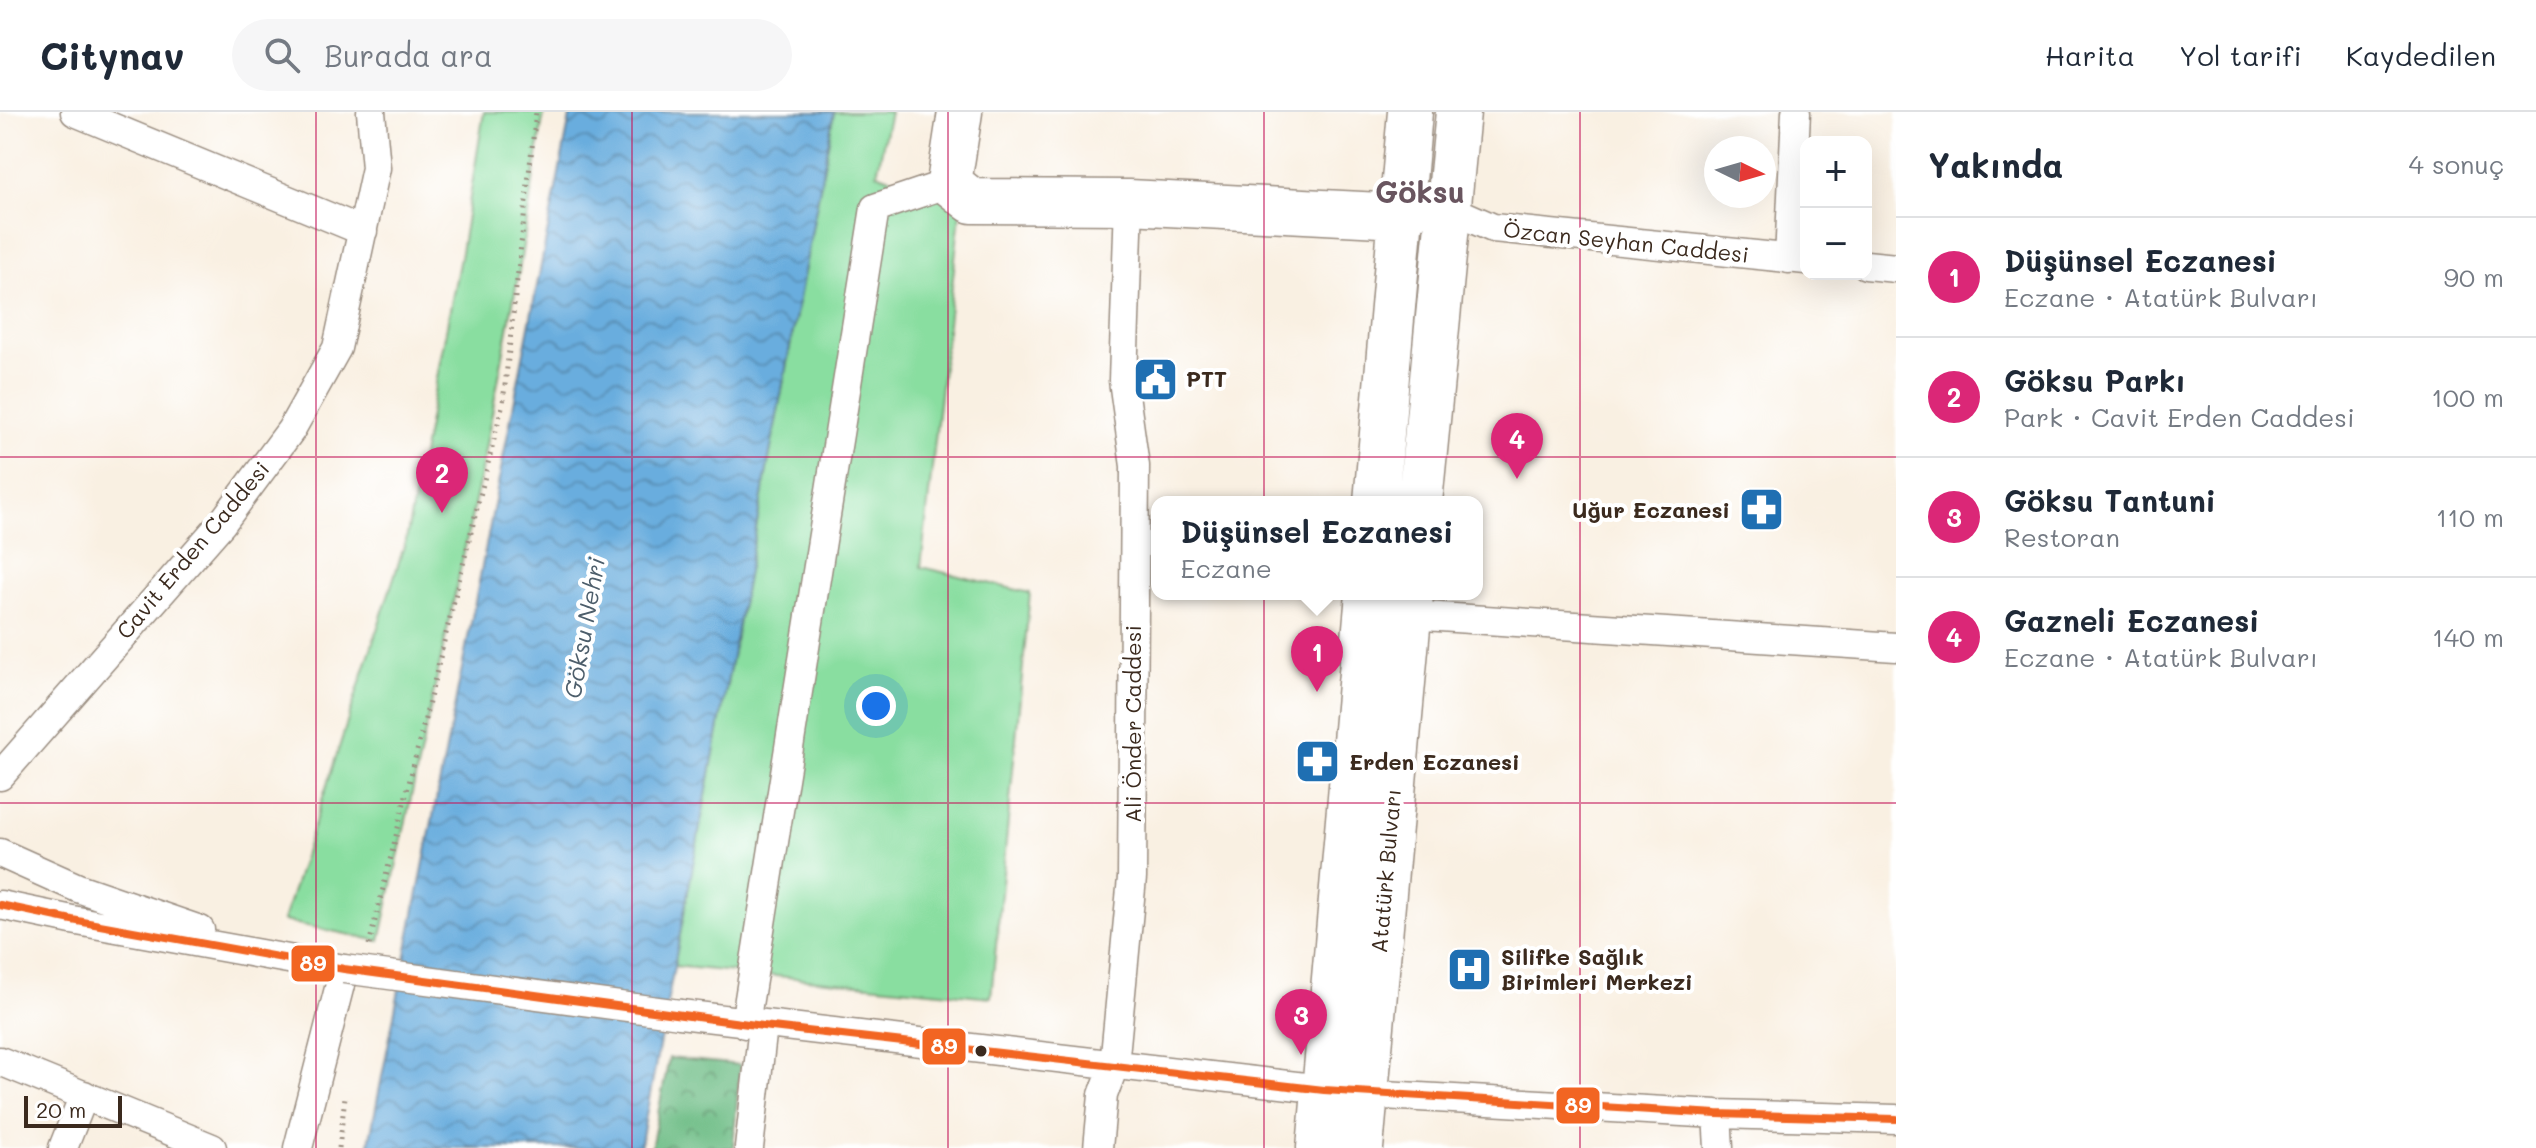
<!DOCTYPE html>
<html lang="tr">
<meta charset="utf-8">
<style>
body{margin:0;font-family:Mali,sans-serif;background:#f6f6f7;color:#1f2937}
.controls{position:absolute;right:24px;top:24px;display:grid;overflow:hidden;border-radius:16px;box-shadow:0 8px 32px #0002}
.controls button{width:72px;height:72px;display:grid;place-items:center;padding:0;border:0;border-bottom:2px solid #e0e1e3;background:#fff;color:#1f2937;font:40px sans-serif}
.compass{position:absolute;left:1704px;top:24px;width:72px;height:72px;border-radius:50%;background:#fff;box-shadow:0 8px 32px #0002;rotate:95deg}
.scale{position:absolute;left:24px;bottom:20px;width:98px;box-sizing:border-box;padding-left:8px;border:4px solid #3b2a1e;border-top:0;font-size:22px;line-height:28px;white-space:nowrap;color:#3b2a1e;-webkit-text-stroke:6px #fff;paint-order:stroke}
.you{position:absolute;left:876px;top:594px;width:28px;height:28px;margin:-20px;border:6px solid #fff;border-radius:50%;background:#1a73e8;box-shadow:0 0 0 12px #1a73e833}
.badge{display:grid;place-items:center;width:52px;height:52px;border-radius:50%;background:#db2777;color:#fff;font-size:26px;font-weight:700}
.pin{position:absolute;translate:-50% -66px;filter:drop-shadow(0 2px 4px #0008)}
.pin::after{content:'';position:absolute;top:42px;width:28px;height:24px;background:inherit;clip-path:polygon(0 0,100% 0,50% 100%)}
.popup{position:absolute;left:1151px;top:384px;width:332px;height:104px;box-sizing:border-box;display:grid;place-content:center;border-radius:16px;background:#fff;filter:drop-shadow(0 2px 6px #0005);font-size:26px;white-space:nowrap;color:#747a83}
.popup b{font-size:30px;color:#1f2937}
.popup::after{content:'';position:absolute;left:50%;top:100%;margin-left:-16px;border:16px solid transparent;border-top-color:#fff}
.list{margin:0;padding:0;list-style:none}
h2{display:flex;justify-content:space-between;align-items:center;height:104px;margin:0;padding:0 32px;font-size:34px}
h2 small{font-size:26px;font-weight:400;color:#747a83}
.list li{display:grid;grid-template-columns:52px 1fr auto;gap:24px;align-items:center;box-sizing:border-box;height:120px;padding:0 32px;border-top:2px solid #e0e1e3}
.list b{display:block;font-size:30px;white-space:nowrap}
.list p{margin:0;font-size:26px;white-space:nowrap;color:#747a83}
.list em{font-size:26px;font-style:normal;color:#747a83}
.icon{flex:none;width:44px;height:44px;fill:none;stroke:currentColor;stroke-width:2;stroke-linecap:round;stroke-linejoin:round}
.map{position:relative;flex:none;width:1896px;height:1036px;overflow:hidden}
header{display:flex;align-items:center;gap:48px;box-sizing:border-box;height:112px;padding:0 40px;background:#fff;border-bottom:2px solid #e0e1e3}
header strong{font-size:38px}
nav{display:flex;gap:44px;margin-inline-start:auto;font-size:28px}
.search{width:560px;height:72px;background:#f6f6f7;display:flex;align-items:center;gap:20px;box-sizing:border-box;padding:0 28px;border-radius:44px;color:#747a83;font-size:30px}
main{display:flex}
aside{flex:1;background:#fff}
.map>svg:first-child{display:block}
.forest{fill:url(#forest-crowns);stroke:#547452;stroke-width:2}
.green{fill:#89dea0;stroke:#62845f;stroke-width:2}
.water{fill:url(#water-waves);stroke:#526c7e;stroke-width:2}
.lines{fill:none;stroke-linecap:round;stroke-linejoin:round}
.street-casing{stroke:#9a8d80;stroke-width:31}
.primary-casing{stroke:#9a8d80;stroke-width:47}
.path{stroke:#9a8d80;stroke-width:5;stroke-dasharray:2 6;stroke-linecap:butt}
.street{stroke:#fff;stroke-width:28}
.primary{stroke:#fff;stroke-width:44}
.street-bridge-casing{stroke:#9a8d80;stroke-width:31;stroke-linecap:butt}
.street-bridge{stroke:#fff;stroke-width:28}
.bus-1-casing{stroke:#fff;stroke-width:14}
.bus-1{stroke:#f26522;stroke-width:8}
.grid{fill:none;stroke:#c2185b;stroke-width:2;stroke-opacity:0.55}
.bus-dot{fill:#3b2a1e;stroke:#fff;stroke-width:3}
.labels{text-anchor:middle;stroke-width:8;stroke-linejoin:round;paint-order:stroke}
.street-label{font-size:22px;fill:#3b2a1e;stroke:#fff}
.poi-label{font-size:22px;font-weight:bold;fill:#3b2a1e;stroke:#fff;text-anchor:start}
.water-label{font-size:24px;font-style:italic;fill:#4d5e6b;stroke:#fff}
.district-label{font-size:30px;font-weight:bold;fill:#69555f;stroke:#fff}
.line-badge{stroke:#fff;stroke-width:3}
.badge-label{font-size:22px;text-anchor:middle;font-weight:bold;fill:#fff}
</style>
<header>
<strong>Citynav</strong>
<div class="search"><svg class="icon" aria-label="search" viewBox="0 0 24 24"><circle cx="10" cy="10" r="6"/><path d="M15 15l6 6"/></svg>Burada ara</div>
<nav><a>Harita</a><a>Yol tarifi</a><a>Kaydedilen</a></nav>
</header>
<main>
<div class="map">
<svg width="1896" height="1036" viewBox="0 0 1896 1036">
<defs>
<pattern id="forest-crowns" width="20" height="18" patternUnits="userSpaceOnUse" patternTransform="scale(2)"><rect width="20" height="18" fill="#6ebd86"/><path d="M2 6a3 3 0 1 1 6 0M12 15a3 3 0 1 1 6 0" fill="none" stroke="#5c9a6d"/></pattern>
<pattern id="water-waves" width="16" height="10" patternUnits="userSpaceOnUse" patternTransform="scale(2)"><rect width="16" height="10" fill="#69adde"/><path d="M0 5q4-4 8 0t8 0" fill="none" stroke="#588db3"/></pattern>
</defs>
<rect width="100%" height="100%" fill="#fff"/>
<filter id="ink" filterUnits="userSpaceOnUse"><feTurbulence type="fractalNoise" baseFrequency=".0125" numOctaves="2"/><feDisplacementMap in="SourceGraphic" scale="16" xChannelSelector="R" yChannelSelector="G"/><feConvolveMatrix kernelMatrix="1 2 1 2 8 2 1 2 1" color-interpolation-filters="sRGB"/></filter>
<filter id="wash" filterUnits="userSpaceOnUse"><feTurbulence type="fractalNoise" baseFrequency=".006" numOctaves="4" result="noise"/><feDisplacementMap in="SourceGraphic" scale="32" xChannelSelector="R" yChannelSelector="G"/><feGaussianBlur stdDeviation="1.8" result="paint"/><feColorMatrix in="noise" values="0 0 0 0 0 0 0 0 0 0 0 0 0 0 0 0 0 1.4 0 .05"/><feComposite in="paint" operator="in"/></filter>
<g filter="url(#wash)">
<rect width="100%" height="100%" fill="#f9f0e2"/>
<!-- forest -->
<path class="forest" d="M669,946L740,953L733,1036H651Z"/>
<!-- green -->
<path class="green" d="M484,0H544L519,159L478,375L380,829L283,809L406,428L461,140Z
M834,0H890L877,61L961,93L921,455L1030,481L991,885L674,854Z"/>
<!-- water -->
<path class="water" d="M571,0H834L640,1036H368Z"/>
</g>
<g filter="url(#ink)">
<g class="lines">
<defs>
<path id="street" d="M75,0L363,119
M1400,104L1450,97L1493,116L1806,148
M1789,147L1796,0
M1866,153L1896,156
M1409,503L1896,535
M0,664L222,411L291,318L337,236L376,56L371,0
M0,741L78,776L200,818
M0,793L72,808L344,857L298,1036
M680,902L1366,982L1717,1002L1896,1007
M745,912L875,96L949,71
M0,949L212,1036
M1717,1002L1719,1036
M63,1036L84,983
M749,1036L763,914
M1098,1036L1103,983L1114,954L1132,766L1135,354L1123,268L1129,90"/>
<path id="primary" d="M960,0L949,71L972,89L1129,90L1400,104
M1376,390L1410,0
M1420,390L1458,0
M1319,1036L1368,482
M1361,1036L1411,482"/>
</defs>
<!-- street casing -->
<use href="#street" class="street-casing"/>
<!-- primary casing -->
<use href="#primary" class="primary-casing"/>
<!-- path -->
<path class="path" d="M369,833L503,291L536,0
M339,1036L345,985"/>
<!-- street -->
<use href="#street" class="street"/>
<!-- primary -->
<use href="#primary" class="primary"/>
<defs>
<path id="street-bridge" d="M344,857L680,902"/>
</defs>
<!-- street-bridge casing -->
<use href="#street-bridge" class="street-bridge-casing"/>
<!-- street-bridge -->
<use href="#street-bridge" class="street-bridge"/>
<defs>
<path id="bus-1" d="M0,793L72,808L344,857L763,914L1324,978L1717,1002L1896,1007"/>
</defs>
<!-- bus-1 casing -->
<use href="#bus-1" class="bus-1-casing"/>
<!-- bus-1 -->
<use href="#bus-1" class="bus-1"/>
</g>
</g>
<!-- grid -->
<path class="grid" d="M316,0V1036M632,0V1036M948,0V1036M1264,0V1036M1580,0V1036M0,345H1896M0,691H1896"/>
<!-- icons -->
<defs>
<symbol id="civic-square" viewBox="-11 -11 22 22"><rect x="-9" y="-9" width="18" height="18" rx="4" fill="#1f6fb2" stroke="#fff"/><path d="M-.6-6.5H3V-4.5H.6V-3L4-1V1h2V6H-6V1h2V-1L-.6-3ZM-1.2 2.5V6h2.4V2.5Z" fill="#fff"/></symbol>
<symbol id="pharmacy-square" viewBox="-11 -11 22 22"><rect x="-9" y="-9" width="18" height="18" rx="4" fill="#1f6fb2" stroke="#fff"/><path d="M-2-6h4v4h4v4h-4v4h-4v-4h-4v-4h4Z" fill="#fff"/></symbol>
<symbol id="hospital-square" viewBox="-11 -11 22 22"><rect x="-9" y="-9" width="18" height="18" rx="4" fill="#1f6fb2" stroke="#fff"/><path d="M-5-5h3v3.5h4V-5h3V5h-3V1.5h-4V5h-3Z" fill="#fff"/></symbol>
</defs>
<g fill-rule="evenodd">
<use href="#civic-square" x="1130" y="242" width="51" height="51"/>
<use href="#pharmacy-square" x="1736" y="372" width="51" height="51"/>
<use href="#pharmacy-square" x="1292" y="624" width="51" height="51"/>
<use href="#hospital-square" x="1444" y="832" width="51" height="51"/>
</g>
<!-- markers -->
<circle class="bus-dot" cx="981" cy="939" r="7"/>
<g class="labels">
<!-- street labels -->
<g class="street-label">
<text transform="translate(1626 130) rotate(6)" y="8">Özcan Seyhan Caddesi</text>
<text transform="translate(193 438) rotate(-50)" y="8">Cavit Erden Caddesi</text>
<text transform="translate(1133 612) rotate(-90)" y="8">Ali Önder Caddesi</text>
<text transform="translate(1386 759) rotate(-85)" y="8">Atatürk Bulvarı</text>
</g>
<!-- poi labels -->
<g class="poi-label">
<text x="1186" y="275">PTT</text>
<text x="1730" y="406" text-anchor="end">Uğur Eczanesi</text>
<text x="1349" y="658">Erden Eczanesi</text>
<text x="1501" y="853">Silifke Sağlık<tspan x="1501" dy="25">Birimleri Merkezi</tspan></text>
</g>
<!-- water labels -->
<g class="water-label">
<text transform="translate(585 516) rotate(-80)" y="8">Göksu Nehri</text>
</g>
<!-- district labels -->
<g class="district-label">
<text x="1420" y="91">Göksu</text>
</g>
</g>
<g class="line-badge">
<rect x="290" y="832" width="46" height="39" rx="8" fill="#f26522"/>
<rect x="921" y="915" width="46" height="39" rx="8" fill="#f26522"/>
<rect x="1555" y="974" width="46" height="39" rx="8" fill="#f26522"/>
</g>
<g class="badge-label">
<text x="313" y="859">89</text>
<text x="944" y="942">89</text>
<text x="1578" y="1001">89</text>
</g>
</svg>
<div class="controls">
<button>+</button>
<button>−</button>
</div>
<svg class="compass" viewBox="-18 -18 36 36"><path d="M0-13l5 13h-10z" fill="#e53935"/><path d="M0 13l5-13h-10z" fill="#747a83"/></svg>
<div class="scale">20 m</div>
<div class="you"></div>
<div class="pin badge" style="left:1317px;top:580px">1</div>
<div class="popup"><b>Düşünsel Eczanesi</b>Eczane</div>
<div class="pin badge" style="left:442px;top:401px">2</div>
<div class="pin badge" style="left:1301px;top:943px">3</div>
<div class="pin badge" style="left:1517px;top:367px">4</div>
</div>
<aside>
<h2>Yakında<small>4 sonuç</small></h2>
<ul class="list">
<li><span class="badge">1</span><div><b>Düşünsel Eczanesi</b><p>Eczane · Atatürk Bulvarı</p></div><em>90 m</em></li>
<li><span class="badge">2</span><div><b>Göksu Parkı</b><p>Park · Cavit Erden Caddesi</p></div><em>100 m</em></li>
<li><span class="badge">3</span><div><b>Göksu Tantuni</b><p>Restoran</p></div><em>110 m</em></li>
<li><span class="badge">4</span><div><b>Gazneli Eczanesi</b><p>Eczane · Atatürk Bulvarı</p></div><em>140 m</em></li>
</ul>
</aside>
</main>
